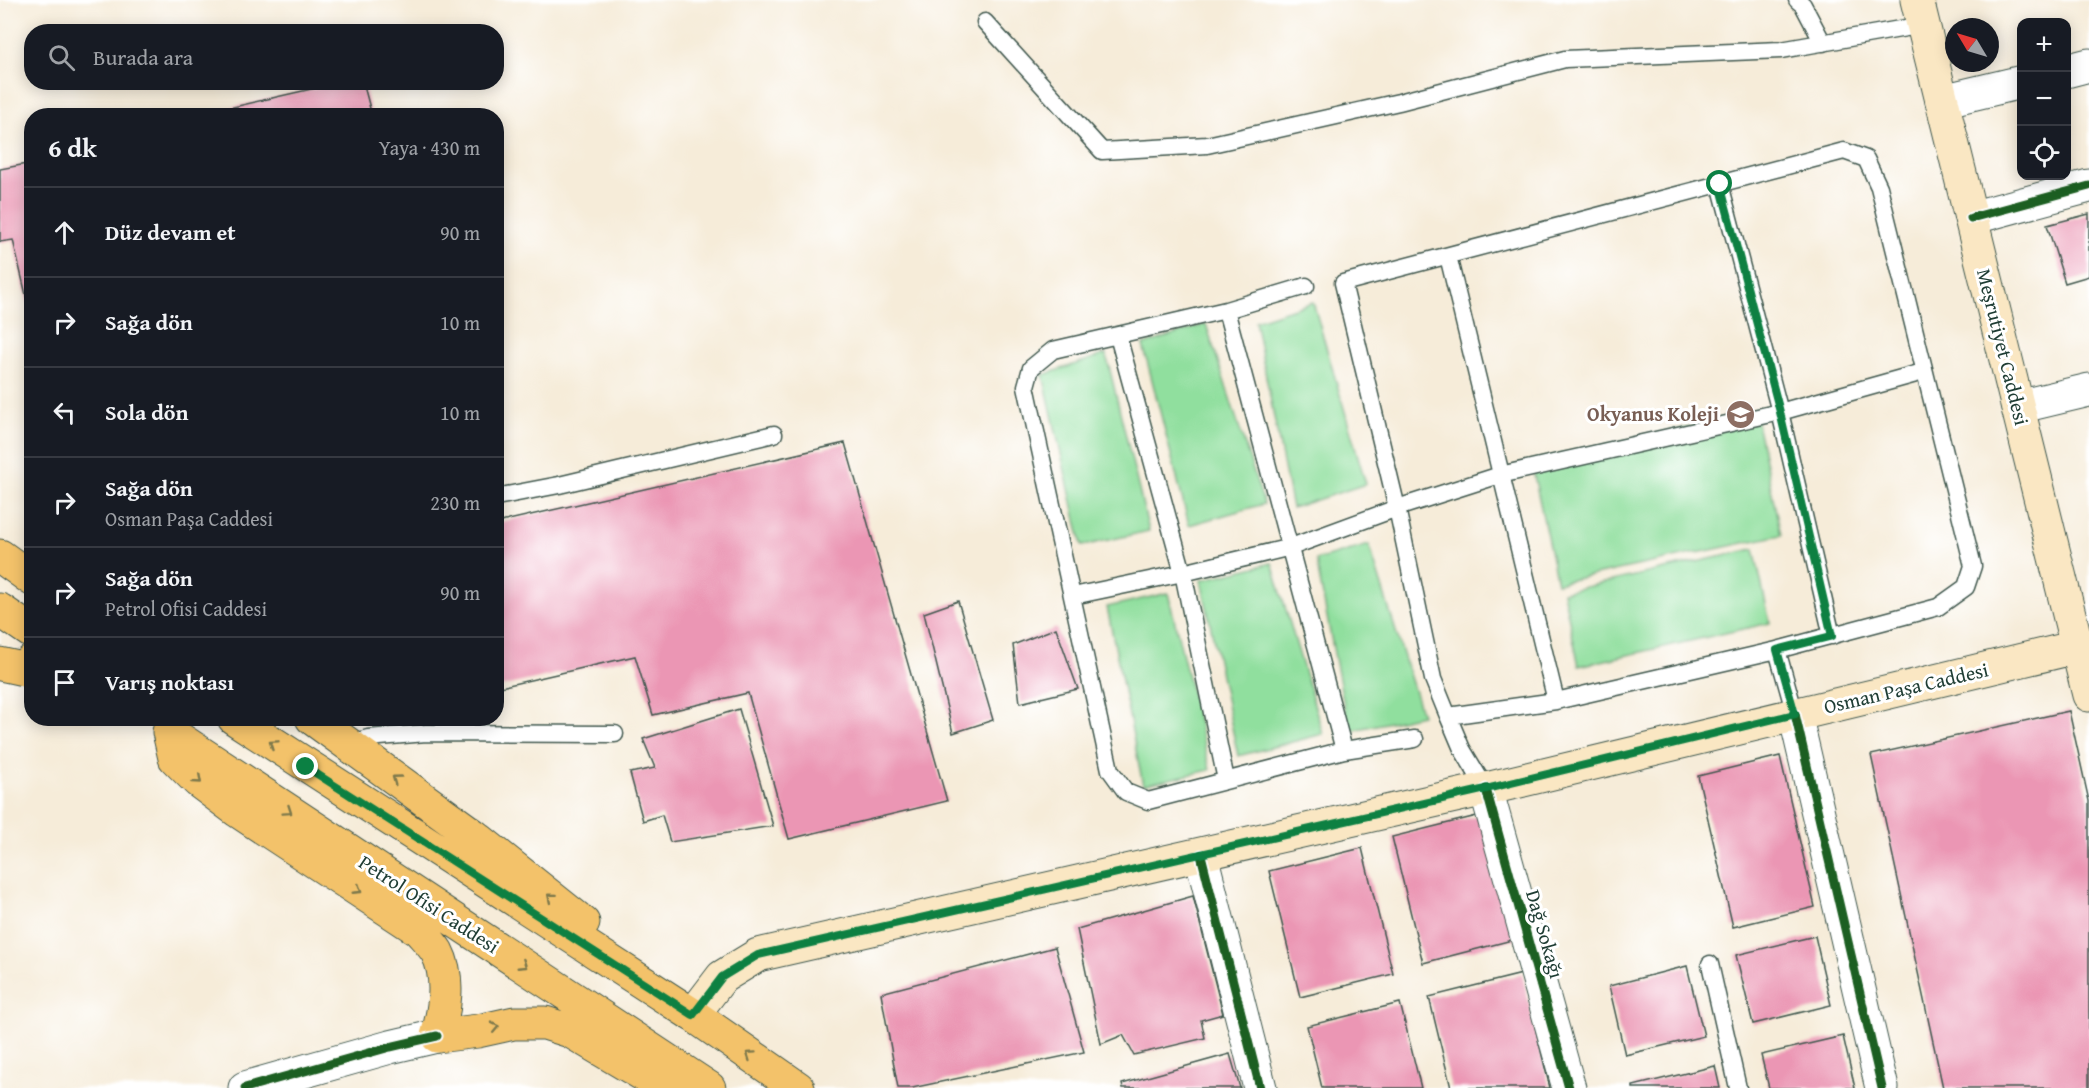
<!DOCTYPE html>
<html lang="tr">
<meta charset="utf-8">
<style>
body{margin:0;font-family:"Gentium Book Plus",serif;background:#242831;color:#f1f3f6}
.controls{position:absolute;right:18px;top:18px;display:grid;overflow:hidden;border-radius:12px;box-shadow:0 3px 15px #0003}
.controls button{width:54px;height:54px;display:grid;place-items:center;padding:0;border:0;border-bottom:2px solid #363941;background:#171b24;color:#f1f3f6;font:30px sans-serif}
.compass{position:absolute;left:1945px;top:18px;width:54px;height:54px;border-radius:50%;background:#171b24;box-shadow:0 3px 15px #0003;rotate:308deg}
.stop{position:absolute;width:18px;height:18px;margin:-14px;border:4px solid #0b8043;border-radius:50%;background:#fff}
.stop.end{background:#0b8043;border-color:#fff;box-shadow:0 2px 6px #0008}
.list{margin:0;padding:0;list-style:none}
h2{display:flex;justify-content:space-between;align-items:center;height:78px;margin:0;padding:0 24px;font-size:26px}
h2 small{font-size:20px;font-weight:400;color:#9ea1a6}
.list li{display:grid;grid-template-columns:39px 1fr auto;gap:18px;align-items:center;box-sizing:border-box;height:90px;padding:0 24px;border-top:2px solid #363941}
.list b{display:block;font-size:22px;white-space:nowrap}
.list p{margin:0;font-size:20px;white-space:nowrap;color:#9ea1a6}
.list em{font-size:20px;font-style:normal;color:#9ea1a6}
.icon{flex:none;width:33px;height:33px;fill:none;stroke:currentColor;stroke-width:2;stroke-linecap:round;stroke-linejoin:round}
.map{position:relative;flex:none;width:2089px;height:1088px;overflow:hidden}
.search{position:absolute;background:#171b24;box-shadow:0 3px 15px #0003;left:24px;top:24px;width:480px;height:66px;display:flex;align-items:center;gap:15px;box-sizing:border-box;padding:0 21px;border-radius:24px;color:#9ea1a6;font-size:22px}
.panel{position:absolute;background:#171b24;box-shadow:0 3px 15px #0003;left:24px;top:108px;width:480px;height:618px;border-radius:24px}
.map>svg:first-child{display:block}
.green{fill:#90df9e;stroke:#588e69;stroke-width:1.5}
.building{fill:#eb96b4}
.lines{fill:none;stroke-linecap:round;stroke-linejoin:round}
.lane-casing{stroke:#3f574d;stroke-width:19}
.street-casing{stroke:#3f574d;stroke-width:35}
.secondary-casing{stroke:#3f574d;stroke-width:35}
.primary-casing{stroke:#3f574d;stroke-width:35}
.lane{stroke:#fff;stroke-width:16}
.street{stroke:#fff;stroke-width:33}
.secondary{stroke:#fae7c3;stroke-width:33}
.primary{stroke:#f3c26a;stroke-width:33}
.cycleway-casing{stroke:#fff;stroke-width:13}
.cycleway{stroke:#1b5e20;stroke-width:9}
.oneway{stroke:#7e794c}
.route{stroke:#0b8043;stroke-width:8}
.labels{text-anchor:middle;stroke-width:6;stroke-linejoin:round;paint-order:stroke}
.street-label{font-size:20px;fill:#1f3d34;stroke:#fff}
.education-label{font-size:20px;font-weight:bold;fill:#785e54;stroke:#fff;text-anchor:end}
</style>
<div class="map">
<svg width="2089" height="1088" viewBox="0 0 2089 1088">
<rect width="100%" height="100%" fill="#fff"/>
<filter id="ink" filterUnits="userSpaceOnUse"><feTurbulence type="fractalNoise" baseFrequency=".0167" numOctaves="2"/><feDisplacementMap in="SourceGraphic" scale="12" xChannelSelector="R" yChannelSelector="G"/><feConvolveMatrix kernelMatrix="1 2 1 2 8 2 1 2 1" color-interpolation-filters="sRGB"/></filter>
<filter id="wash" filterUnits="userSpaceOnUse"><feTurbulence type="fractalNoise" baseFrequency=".008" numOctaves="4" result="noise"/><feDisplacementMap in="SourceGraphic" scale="24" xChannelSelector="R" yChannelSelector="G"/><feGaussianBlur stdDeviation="1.35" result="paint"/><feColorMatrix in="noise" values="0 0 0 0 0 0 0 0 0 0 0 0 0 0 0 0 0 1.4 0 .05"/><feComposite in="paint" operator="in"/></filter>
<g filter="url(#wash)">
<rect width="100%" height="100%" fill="#f6ecd9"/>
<!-- green -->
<path class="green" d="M1313,302L1366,484L1292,508L1255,321Z
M1206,324L1264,504L1189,525L1143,345Z
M1106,354L1149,531L1082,546L1043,375Z
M1755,413L1781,535L1557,583L1531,461Z
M1369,545L1422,715L1349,731L1316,560Z
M1754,549L1770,623L1579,666L1563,592Z
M1272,563L1323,734L1238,756L1201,580Z
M1168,593L1210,770L1143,785L1107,607Z"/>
<g id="blocks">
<!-- building -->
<path class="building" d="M342,82H363L372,116H194Z
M32,163V316H31L13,240L0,242V169Z
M2089,214V276L2065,283L2047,225Z
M845,443L947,801L789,839L748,693L653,715L635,656L496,688V523Z
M958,601L993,720L953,733L924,613Z
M1056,628L1078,689L1020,703L1013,645Z
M739,709L773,826L670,842L662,815L643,821L630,773L655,768L643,739Z
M2069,711L2089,801V1088H1943L1871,755Z
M1780,756L1815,907L1733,927L1698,776Z
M1485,814L1516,939L1423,963L1392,837Z
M1362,848L1393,974L1300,997L1269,871Z
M1193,896L1223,1014L1201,1020L1205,1038L1134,1055L1123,1035L1101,1044L1077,929Z
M1815,936L1831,1005L1753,1024L1736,955Z
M1055,947L1084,1052L912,1088H898L881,993Z
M1687,966L1704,1036L1625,1055L1609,986Z
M1522,974L1550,1088H1451L1429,997Z
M1400,1003L1421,1088H1322L1307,1026Z
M1843,1036L1855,1088H1769L1761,1055Z
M1230,1054L1240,1088H1123L1122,1084Z
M1715,1066L1720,1088H1633V1086Z"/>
</g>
</g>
<g filter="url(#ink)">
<use href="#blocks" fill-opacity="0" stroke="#3f574d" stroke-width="1.5"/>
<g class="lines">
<defs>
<path id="lane" d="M1797,0L1803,5L1823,43
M985,22L1102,151L1207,145L1399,102L1565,59L1781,50L1923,25
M1844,151L1866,159L1879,187L1973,566L1966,587L1938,607L1777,650L1556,701L1448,716L1433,679L1397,508L1343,283Z
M1720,184L1780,412L1832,636
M1448,256L1556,701
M1306,286L1226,310L1053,350L1031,368L1026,386L1110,770L1126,792L1148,801L1344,750L1415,739
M1226,310L1344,750
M1118,336L1183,573L1226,780
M496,497L559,485L774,434
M1073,596L1183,573L1291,547L1397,508L1500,475L1780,412L1923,372
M1777,650L1795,714
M1448,716L1462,749L1486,789
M348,744L368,738L426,733L615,734
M1710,964L1738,1088"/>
<path id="street" d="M2066,71L2089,65
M1942,101L2022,82
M1971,218L2089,186
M2018,407L2089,390
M1795,714L1882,1088
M1486,789L1569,1088
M1201,855L1260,1088
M245,1088L390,1047L437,1036"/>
<path id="secondary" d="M1917,0L2089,695
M693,1015L722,977L758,955L1486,789L2089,644"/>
<path id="primary" d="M0,556L32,579
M0,610L32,632
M0,664L23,669L32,661
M173,718L169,732L175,758L198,781L238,811L419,930C425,937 432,944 437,952C450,977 445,1011 437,1036L478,1031L514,1023H545L570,1031L666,1088
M234,718L693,1015L798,1088
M312,718L473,835L583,923
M169,732L709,1088"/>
</defs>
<!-- lane casing -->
<use href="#lane" class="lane-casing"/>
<!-- street casing -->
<use href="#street" class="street-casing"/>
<!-- secondary casing -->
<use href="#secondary" class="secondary-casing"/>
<!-- primary casing -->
<use href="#primary" class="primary-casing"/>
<!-- lane -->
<use href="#lane" class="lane"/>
<!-- street -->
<use href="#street" class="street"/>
<!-- secondary -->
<use href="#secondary" class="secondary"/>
<!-- primary -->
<use href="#primary" class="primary"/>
<defs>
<path id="cycleway" d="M1971,218L2089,186
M1795,714L1882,1088
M1486,789L1569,1088
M1201,855L1260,1088
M245,1088L390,1047L437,1036"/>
</defs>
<!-- cycleway casing -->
<use href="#cycleway" class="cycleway-casing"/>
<!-- cycleway -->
<use href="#cycleway" class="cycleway"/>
</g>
<!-- one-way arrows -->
<defs><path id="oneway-chevron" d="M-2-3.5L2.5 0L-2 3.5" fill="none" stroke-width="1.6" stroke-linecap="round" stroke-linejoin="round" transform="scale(1.5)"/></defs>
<g class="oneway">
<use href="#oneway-chevron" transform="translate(273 744) rotate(-146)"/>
<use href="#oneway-chevron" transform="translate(396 779) rotate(-144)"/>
<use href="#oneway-chevron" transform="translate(198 780) rotate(41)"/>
<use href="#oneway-chevron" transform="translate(288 811) rotate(34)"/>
<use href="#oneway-chevron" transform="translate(358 890) rotate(33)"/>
<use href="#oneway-chevron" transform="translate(551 897) rotate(-140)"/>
<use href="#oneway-chevron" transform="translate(523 965) rotate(33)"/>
<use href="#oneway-chevron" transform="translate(495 1027) rotate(-12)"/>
<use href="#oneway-chevron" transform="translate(750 1055) rotate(-145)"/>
</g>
</g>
<g class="lines" filter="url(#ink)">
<!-- route -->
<path class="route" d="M306,767L693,1015L722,977L758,955L1486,789L1795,714L1777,650L1832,636L1780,412L1720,184"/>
</g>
<!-- icons -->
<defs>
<symbol id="school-disc" viewBox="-11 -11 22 22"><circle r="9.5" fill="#8d6e63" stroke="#fff"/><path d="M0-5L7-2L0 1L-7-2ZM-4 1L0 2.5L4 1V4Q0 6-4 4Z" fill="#fff"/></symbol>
</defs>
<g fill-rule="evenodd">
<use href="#school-disc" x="1724" y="398" width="33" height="33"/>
</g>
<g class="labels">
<!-- street labels -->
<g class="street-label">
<text transform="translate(2003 347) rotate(76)" y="7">Meşrutiyet Caddesi</text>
<text transform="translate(1906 688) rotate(-13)" y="7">Osman Paşa Caddesi</text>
<text transform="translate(429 904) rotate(33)" y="7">Petrol Ofisi Caddesi</text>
<text transform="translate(1545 934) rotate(74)" y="7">Dağ Sokağı</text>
</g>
<!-- education labels -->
<g class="education-label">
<text x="1719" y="421">Okyanus Koleji</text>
</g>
</g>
</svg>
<div class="controls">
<button>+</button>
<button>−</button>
<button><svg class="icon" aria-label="locate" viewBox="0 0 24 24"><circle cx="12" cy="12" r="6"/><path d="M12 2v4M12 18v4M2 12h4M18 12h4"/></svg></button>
</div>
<svg class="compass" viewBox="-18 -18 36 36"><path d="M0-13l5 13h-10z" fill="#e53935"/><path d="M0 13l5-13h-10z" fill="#9ea1a6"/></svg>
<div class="stop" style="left:1720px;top:184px"></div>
<div class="stop end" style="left:306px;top:767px"></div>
<div class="search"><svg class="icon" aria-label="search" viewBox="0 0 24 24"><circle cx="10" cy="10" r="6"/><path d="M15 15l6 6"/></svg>Burada ara</div>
<section class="panel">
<h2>6 dk<small>Yaya · 430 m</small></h2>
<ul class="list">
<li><svg class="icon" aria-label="ahead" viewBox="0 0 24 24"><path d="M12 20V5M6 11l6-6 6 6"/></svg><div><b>Düz devam et</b></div><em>90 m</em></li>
<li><svg class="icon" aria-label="right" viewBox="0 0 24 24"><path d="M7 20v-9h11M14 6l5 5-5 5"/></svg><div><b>Sağa dön</b></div><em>10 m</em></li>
<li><svg class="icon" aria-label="left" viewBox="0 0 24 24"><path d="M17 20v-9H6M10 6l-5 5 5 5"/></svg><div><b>Sola dön</b></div><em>10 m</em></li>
<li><svg class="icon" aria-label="right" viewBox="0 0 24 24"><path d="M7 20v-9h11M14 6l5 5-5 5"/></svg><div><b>Sağa dön</b><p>Osman Paşa Caddesi</p></div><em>230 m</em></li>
<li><svg class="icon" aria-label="right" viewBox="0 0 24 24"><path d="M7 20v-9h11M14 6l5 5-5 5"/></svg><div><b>Sağa dön</b><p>Petrol Ofisi Caddesi</p></div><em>90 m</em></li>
<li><svg class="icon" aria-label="arrive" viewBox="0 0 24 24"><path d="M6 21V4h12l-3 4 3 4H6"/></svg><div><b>Varış noktası</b></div></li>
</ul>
</section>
</div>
